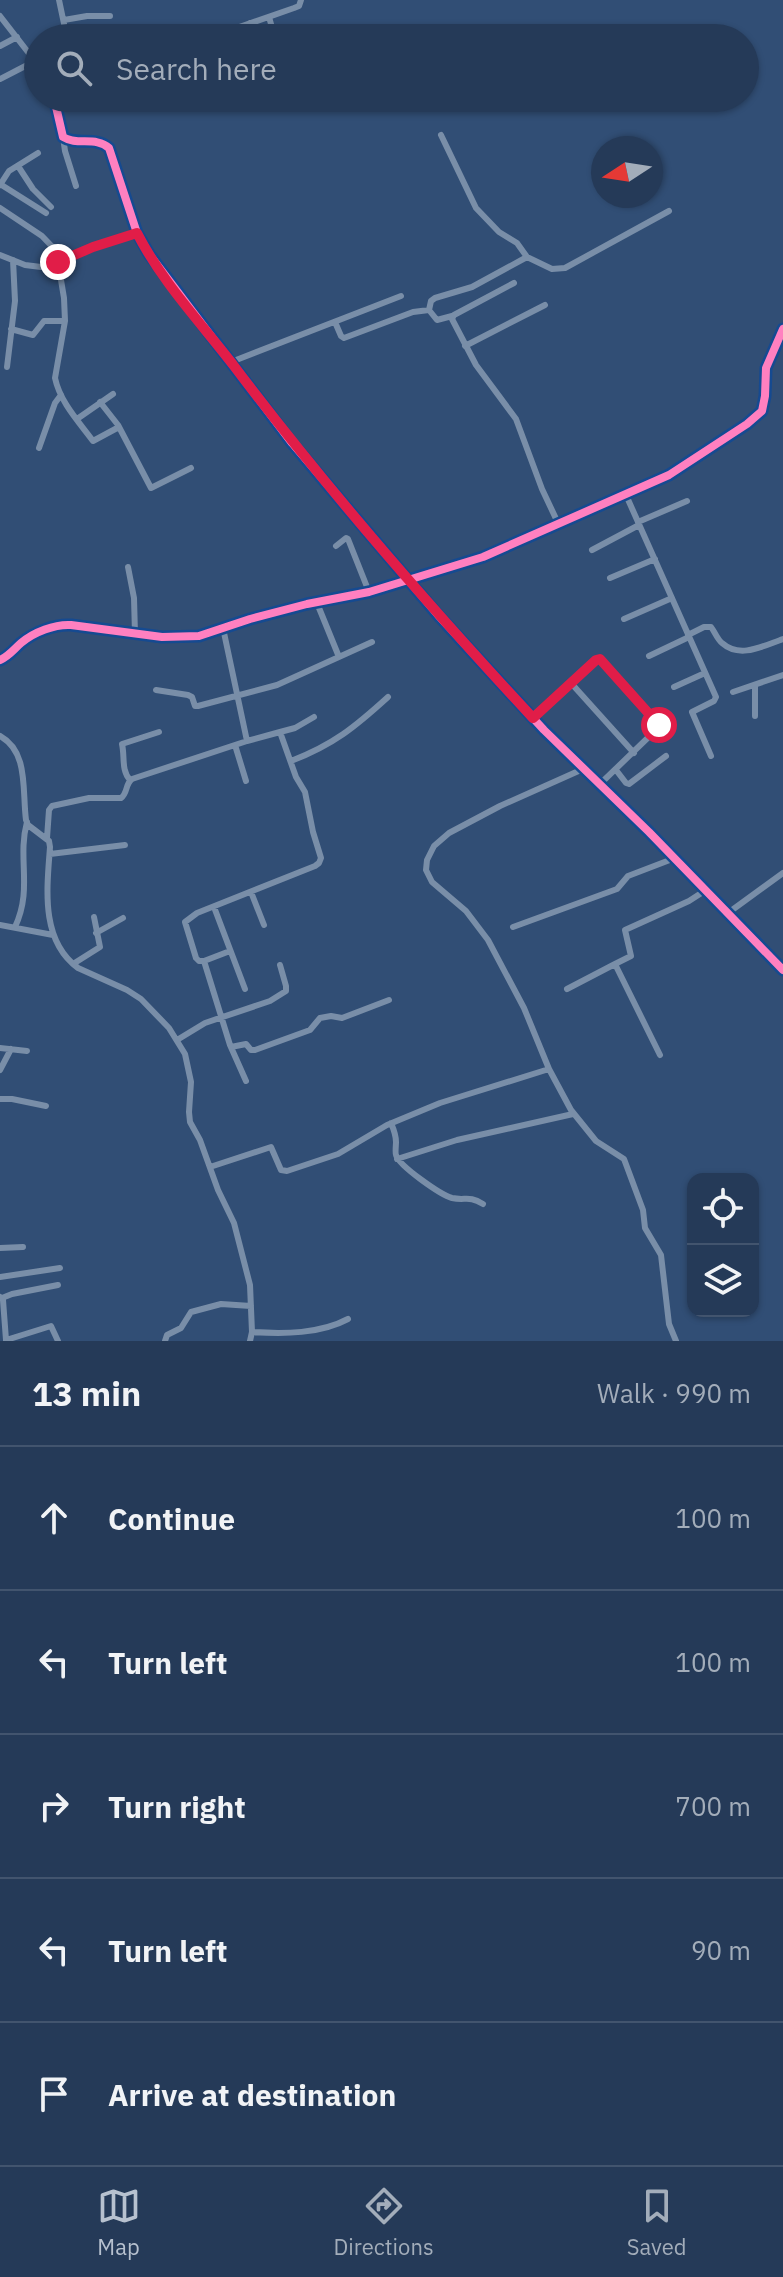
<!DOCTYPE html>
<meta charset="utf-8">
<style>
body{margin:0;font-family:"IBM Plex Sans",sans-serif;background:#2d415e;color:#f1f3f6}
.controls{position:absolute;right:24px;bottom:24px;display:grid;overflow:hidden;border-radius:16px;box-shadow:0 2px 6px #0004}
.controls button{width:72px;height:72px;display:grid;place-items:center;padding:0;border:0;border-bottom:2px solid #42546e;background:#253a58;color:#f1f3f6;font:40px sans-serif}
.compass{position:absolute;left:591px;top:136px;width:72px;height:72px;border-radius:50%;background:#253a58;box-shadow:0 2px 6px #0004;rotate:258deg}
.stop{position:absolute;width:24px;height:24px;margin:-18px;border:6px solid #e11d48;border-radius:50%;background:#fff}
.stop.end{background:#e11d48;border-color:#fff;box-shadow:0 2px 8px #0008}
.list{margin:0;padding:0;list-style:none}
h2{display:flex;justify-content:space-between;align-items:center;height:104px;margin:0;padding:0 32px;font-size:34px}
h2 small{font-size:26px;font-weight:400;color:#a3adba}
.list li{display:grid;grid-template-columns:52px 1fr auto;gap:24px;align-items:center;box-sizing:border-box;height:144px;padding:0 32px;border-top:2px solid #42546e}
.list b{display:block;font-size:30px;white-space:nowrap}
.list em{font-size:26px;font-style:normal;color:#a3adba}
.icon{flex:none;width:44px;height:44px;fill:none;stroke:currentColor;stroke-width:2;stroke-linecap:round;stroke-linejoin:round}
.map{position:relative;flex:none;width:783px;height:1341px;overflow:hidden}
.search{position:absolute;background:#253a58;box-shadow:0 2px 6px #0004;left:24px;right:24px;top:24px;height:88px;display:flex;align-items:center;gap:20px;box-sizing:border-box;padding:0 28px;border-radius:44px;color:#a3adba;font-size:30px}
.sheet{height:824px;background:#253a58}
nav{display:flex;justify-content:space-around;align-items:center;box-sizing:border-box;height:112px;border-top:2px solid #42546e;background:#253a58;font-size:22px;color:#a3adba}
nav a{display:grid;justify-items:center;gap:4px}
nav .on{color:#b7c1cf}
.map>svg:first-child{display:block}
.lines{fill:none;stroke-linecap:round;stroke-linejoin:round}
.minor{stroke:#798ea8;stroke-width:6}
.cycleway-casing{stroke:#154a91;stroke-width:13}
.cycleway{stroke:#ff80c0;stroke-width:8}
.route{stroke:#e11d48;stroke-width:10}
</style>
<div class="map">
<svg width="783" height="1341" viewBox="0 0 783 1341">
<rect width="100%" height="100%" fill="#314e75"/>
<g class="lines">
<!-- minor -->
<path class="minor" d="M59,0L67,38
M0,16L38,65
M269,17L275,38
M64,20L87,16H110
M250,23L254,38
M208,38L294,8L299,6L301,0
M0,46L17,37
M0,79L35,61
M54,98L63,137C77,146 96,136 109,148L137,233L149,254L292,443L438,615L544,730L649,832L783,970
M441,135L476,208L499,232L517,243L527,257L552,269L565,268L669,211
M63,137L65,151L76,186
M18,166L33,189L51,207
M0,184L46,213
M0,185L9,171L38,153
M0,208L42,236L64,259
M0,255L25,265L41,267L93,247L137,233
M58,262L64,298L65,321L55,378C60,402 79,422 93,441L119,427
M514,283L454,315L452,319L476,365L516,419L542,489L558,523
M429,310L431,301L435,298L472,287L527,257
M335,322L341,336L344,338L413,312L429,310L437,320L452,316
M11,329L33,335L44,321H65
M465,346L545,305
M231,362L401,296
M7,367L15,301L13,260
M100,402L118,425L151,488L191,468
M77,419L113,394
M39,448L55,403L61,395
M626,495L716,697L714,701L692,712L711,756
M638,522L687,501
M336,546L346,538L348,539L369,592
M592,550L639,525
M128,567L134,598L135,634
M610,578L655,559
M317,603L339,657
M624,619L672,598
M223,628L247,741L280,732L296,777L305,792L313,832L321,858L319,863L315,866L197,913L185,922L196,958L199,961H204L230,1045L246,1081
M688,635L704,627H711C715,632 717,639 722,643C740,659 763,646 783,639
M649,656L689,637
M0,660C9,656 14,649 21,643C34,632 55,624 71,625L162,637L199,636L250,619L307,604L369,592L483,557L669,475L747,424L762,411L765,396L766,368L783,329
M571,683L634,753
M674,687L705,673
M156,690L188,695L192,697L195,706H198L277,685L372,642
M733,692L783,675
M755,716V685
M533,718L596,660H602L658,722L659,727L599,785
M280,732L295,728L314,717
M0,736C29,752 22,790 26,820L28,825L49,841L50,847C47,888 40,940 78,968L127,990L141,999L169,1028L185,1054L191,1082L189,1112L190,1122L200,1140L218,1190L234,1223L250,1285L252,1332L250,1341
M235,745L246,781
M291,761C333,745 355,727 388,697
M583,769L500,806L449,833L434,846L427,860L426,870L432,882L466,911L488,940L524,1008L549,1069L571,1110L596,1141L624,1159L643,1210L645,1228L661,1255L669,1324L676,1341
M616,770L626,783L629,784L666,756
M130,780C121,770 125,757 122,744L159,732
M47,838L49,810L52,806L89,798H121C128,793 125,784 132,779L247,741
M50,854L125,845
M251,892L264,925
M214,907L245,989
M728,913L783,873
M0,925L53,935
M15,927C33,889 17,859 27,822
M513,927L617,889L628,876L675,858
M96,933L123,918
M204,961L230,951
M73,964L100,947L94,917
M567,989L615,964
M177,1040L205,1023L270,1001L286,991V986L280,965
M231,1047L246,1044L251,1050H255L310,1030L320,1018L331,1016L342,1018L389,1000
M0,1048L27,1051
M660,1055L615,964L631,956L625,930L689,901L706,890
M0,1070L11,1049
M0,1099H12L46,1106
M391,1123C394,1130 396,1136 396,1142C396,1145 395,1153 396,1155C399,1166 441,1195 452,1198C466,1201 468,1195 483,1204
M397,1159L457,1140L573,1114
M210,1167L271,1147L281,1170L287,1171L338,1154L387,1125L440,1103L549,1069
M0,1248L23,1247
M0,1277L60,1268
M0,1297L3,1300L6,1340L51,1326L58,1341
M2,1298L12,1294L58,1285
M252,1332C284,1334 320,1334 348,1319
M165,1341L167,1335L181,1328L191,1312L221,1304L251,1306"/>
<defs>
<path id="cycleway" d="M54,98L63,137C77,146 96,136 109,148L137,233L149,254L292,443L438,615L544,730L649,832L783,970
M0,660C9,656 14,649 21,643C34,632 55,624 71,625L162,637L199,636L250,619L307,604L369,592L483,557L669,475L747,424L762,411L765,396L766,368L783,329"/>
</defs>
<!-- cycleway casing -->
<use href="#cycleway" class="cycleway-casing"/>
<!-- cycleway -->
<use href="#cycleway" class="cycleway"/>
</g>
<g class="lines">
<!-- route -->
<path class="route" d="M58,262L93,247L137,233C162,282 201,323 234,366C327,489 428,605 533,718L596,660L600,659L659,725"/>
</g>
</svg>
<div class="controls">
<button><svg class="icon" aria-label="locate" viewBox="0 0 24 24"><circle cx="12" cy="12" r="6"/><path d="M12 2v4M12 18v4M2 12h4M18 12h4"/></svg></button>
<button><svg class="icon" aria-label="layers" viewBox="0 0 24 24"><path d="M12 4l9 5-9 5-9-5zM3 14l9 5 9-5"/></svg></button>
</div>
<svg class="compass" viewBox="-18 -18 36 36"><path d="M0-13l5 13h-10z" fill="#e53935"/><path d="M0 13l5-13h-10z" fill="#a3adba"/></svg>
<div class="stop" style="left:659px;top:725px"></div>
<div class="stop end" style="left:58px;top:262px"></div>
<div class="search"><svg class="icon" aria-label="search" viewBox="0 0 24 24"><circle cx="10" cy="10" r="6"/><path d="M15 15l6 6"/></svg>Search here</div>
</div>
<section class="sheet">
<h2>13 min<small>Walk · 990 m</small></h2>
<ul class="list">
<li><svg class="icon" aria-label="ahead" viewBox="0 0 24 24"><path d="M12 20V5M6 11l6-6 6 6"/></svg><div><b>Continue</b></div><em>100 m</em></li>
<li><svg class="icon" aria-label="left" viewBox="0 0 24 24"><path d="M17 20v-9H6M10 6l-5 5 5 5"/></svg><div><b>Turn left</b></div><em>100 m</em></li>
<li><svg class="icon" aria-label="right" viewBox="0 0 24 24"><path d="M7 20v-9h11M14 6l5 5-5 5"/></svg><div><b>Turn right</b></div><em>700 m</em></li>
<li><svg class="icon" aria-label="left" viewBox="0 0 24 24"><path d="M17 20v-9H6M10 6l-5 5 5 5"/></svg><div><b>Turn left</b></div><em>90 m</em></li>
<li><svg class="icon" aria-label="arrive" viewBox="0 0 24 24"><path d="M6 21V4h12l-3 4 3 4H6"/></svg><div><b>Arrive at destination</b></div></li>
</ul>
</section>
<nav>
<a class="on"><svg class="icon" aria-label="map" viewBox="0 0 24 24"><path d="M3 6l6-2 6 2 6-2v14l-6 2-6-2-6 2zM9 4v14M15 6v14"/></svg>Map</a>
<a><svg class="icon" aria-label="directions" viewBox="0 0 24 24"><path d="M12 3l9 9-9 9-9-9zM9 14v-3h6M13 9l2 2-2 2"/></svg>Directions</a>
<a><svg class="icon" aria-label="saved" viewBox="0 0 24 24"><path d="M7 4h10v16l-5-4-5 4z"/></svg>Saved</a>
</nav>
